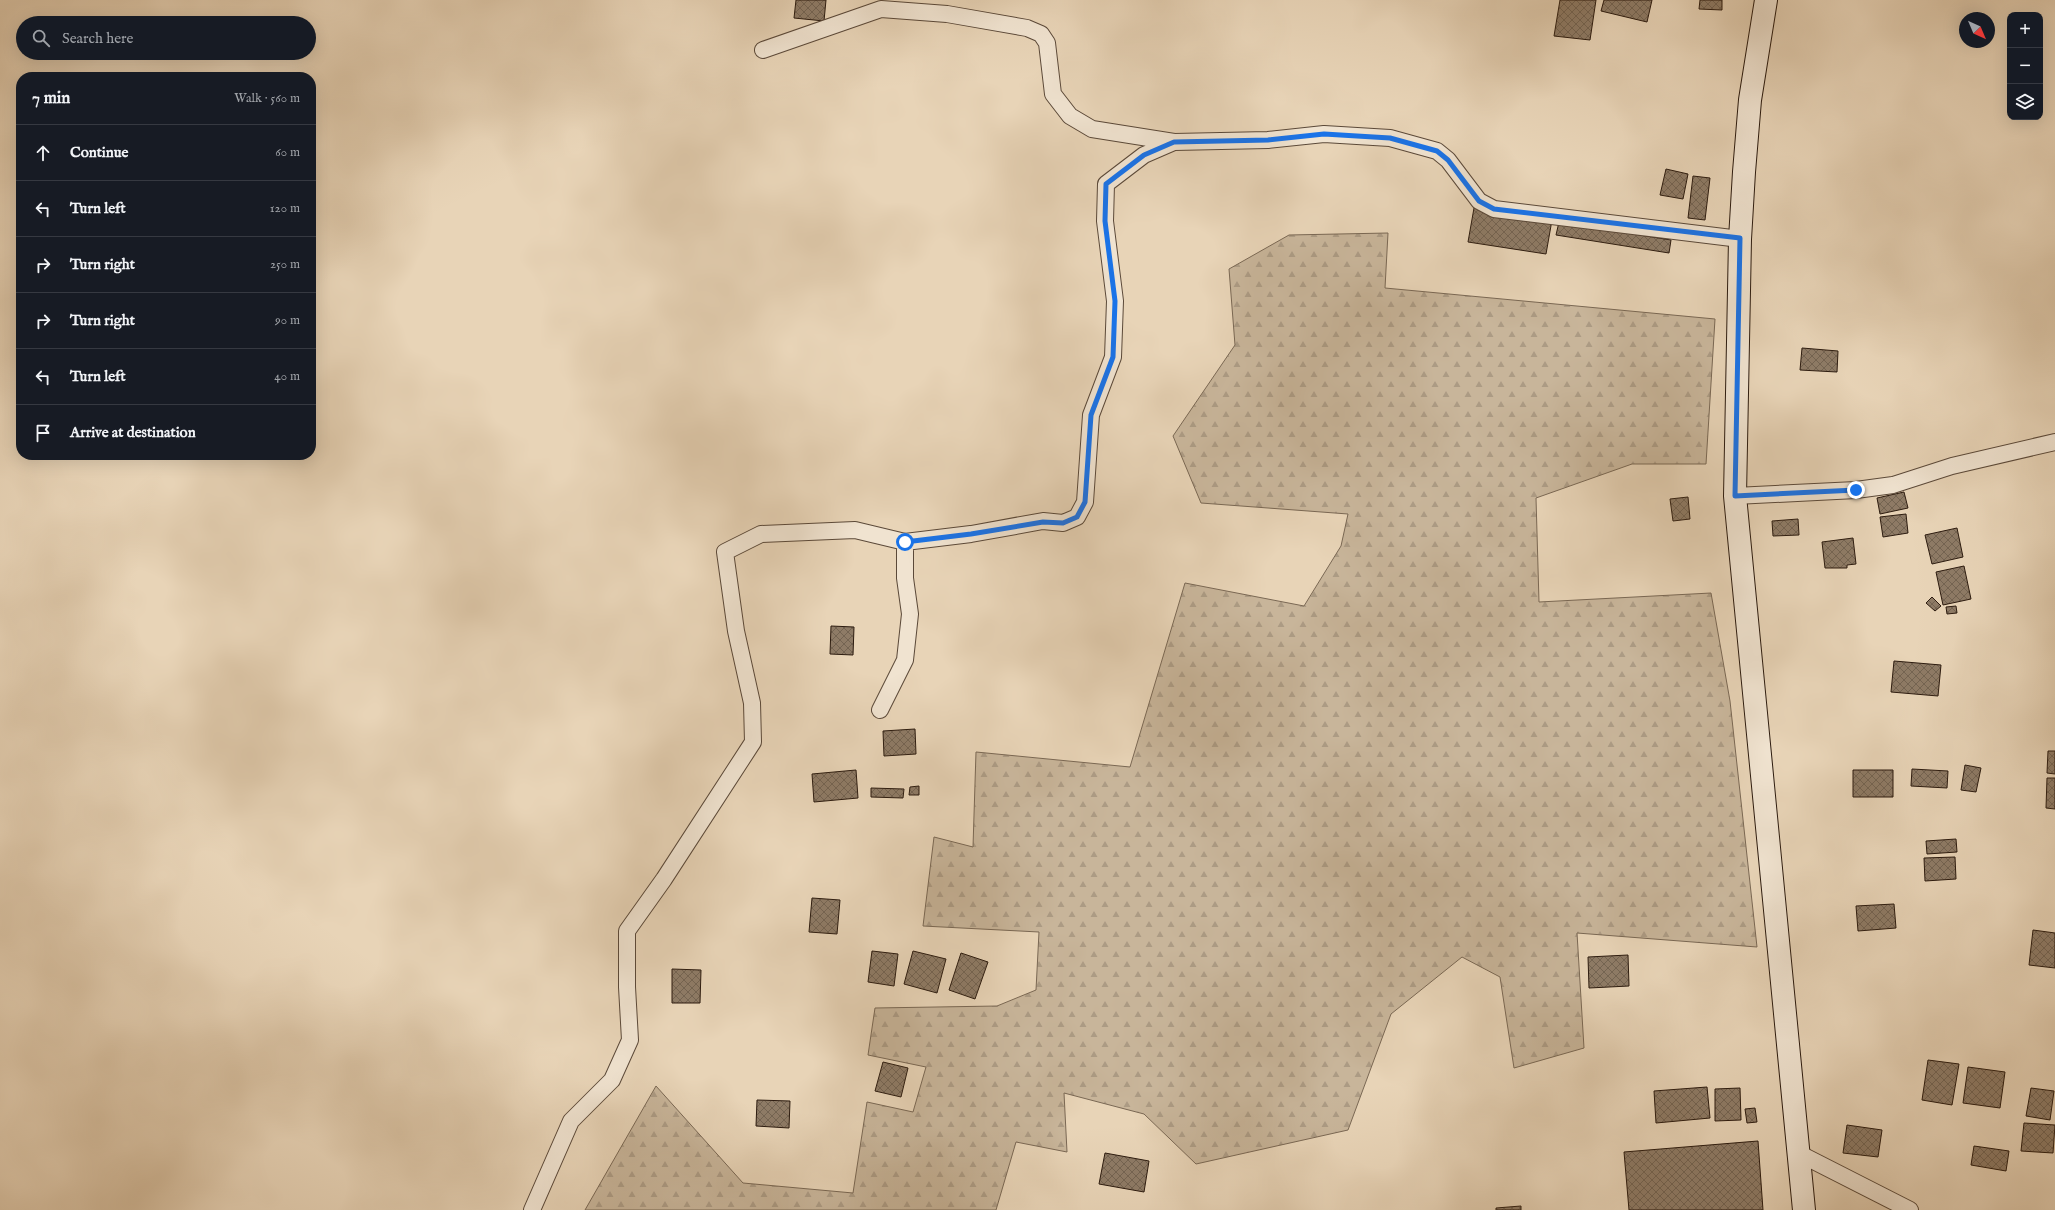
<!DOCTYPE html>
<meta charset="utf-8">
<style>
body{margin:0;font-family:"IM FELL English",serif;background:#242831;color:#f1f3f6}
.controls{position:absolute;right:12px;top:12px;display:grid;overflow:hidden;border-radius:8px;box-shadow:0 4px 16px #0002}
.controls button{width:36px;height:36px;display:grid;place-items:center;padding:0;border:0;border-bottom:1px solid #363941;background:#171b24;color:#f1f3f6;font:20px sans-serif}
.compass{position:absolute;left:1959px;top:12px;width:36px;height:36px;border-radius:50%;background:#171b24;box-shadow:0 4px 16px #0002;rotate:136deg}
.stop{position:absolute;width:12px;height:12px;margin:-9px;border:3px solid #1a73e8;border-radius:50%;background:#fff}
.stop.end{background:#1a73e8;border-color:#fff;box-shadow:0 1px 4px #0008}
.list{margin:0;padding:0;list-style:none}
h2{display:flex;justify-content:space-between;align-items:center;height:52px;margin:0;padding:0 16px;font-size:17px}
h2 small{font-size:13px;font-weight:400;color:#9ea1a6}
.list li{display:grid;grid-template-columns:26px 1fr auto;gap:12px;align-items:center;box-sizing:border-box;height:56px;padding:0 16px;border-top:1px solid #363941}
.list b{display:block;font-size:15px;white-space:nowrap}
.list em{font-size:13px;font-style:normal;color:#9ea1a6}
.icon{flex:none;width:22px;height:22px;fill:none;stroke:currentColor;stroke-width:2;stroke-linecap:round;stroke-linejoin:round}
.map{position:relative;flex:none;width:2055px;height:1210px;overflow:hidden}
.search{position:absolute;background:#171b24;box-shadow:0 4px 16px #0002;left:16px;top:16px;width:300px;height:44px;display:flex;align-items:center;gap:10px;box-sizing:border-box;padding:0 14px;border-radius:22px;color:#9ea1a6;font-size:15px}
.panel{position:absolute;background:#171b24;box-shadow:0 4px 16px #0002;left:16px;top:72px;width:300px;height:388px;border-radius:16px}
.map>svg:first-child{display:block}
.forest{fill:url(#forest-firs);stroke:#7a6854}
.building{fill:url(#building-cross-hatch);stroke:#2c1b0f}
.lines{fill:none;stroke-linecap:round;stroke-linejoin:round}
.minor-casing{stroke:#5b4939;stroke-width:18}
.secondary-casing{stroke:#2c1b0f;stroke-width:24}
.minor{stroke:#f0e3d0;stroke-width:16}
.secondary{stroke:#f0e3d0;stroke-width:22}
.route{stroke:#1a73e8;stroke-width:5}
</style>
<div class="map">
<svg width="2055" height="1210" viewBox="0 0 2055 1210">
<defs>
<pattern id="forest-firs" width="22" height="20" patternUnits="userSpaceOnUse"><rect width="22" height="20" fill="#c8b59a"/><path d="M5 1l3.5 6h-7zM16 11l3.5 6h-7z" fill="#ac9b84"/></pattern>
<pattern id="building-cross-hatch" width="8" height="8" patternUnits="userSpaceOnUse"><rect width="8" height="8" fill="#8e7b66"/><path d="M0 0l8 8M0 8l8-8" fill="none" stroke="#746452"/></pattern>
</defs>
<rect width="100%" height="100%" fill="#e8d4b7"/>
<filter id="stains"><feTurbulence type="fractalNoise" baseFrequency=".005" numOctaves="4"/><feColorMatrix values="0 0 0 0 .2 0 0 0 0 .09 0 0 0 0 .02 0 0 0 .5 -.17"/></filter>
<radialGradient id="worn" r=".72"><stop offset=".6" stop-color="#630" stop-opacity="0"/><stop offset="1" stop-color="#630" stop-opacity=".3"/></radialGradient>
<!-- forest -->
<path class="forest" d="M1388,233L1385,288L1715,319L1706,464H1632L1536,498L1539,602L1711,593L1730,701L1757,947L1577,933L1584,1048L1514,1068L1500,977L1462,957L1391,1014L1348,1130L1196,1164L1144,1114L1064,1093L1067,1152L1016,1142L996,1210H585L656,1086L743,1183L853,1193L867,1102L913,1112L926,1067L868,1055L875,1008L997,1006L1036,990L1039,932L923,926L934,837L973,847L976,752L1130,767L1185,583L1304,606L1341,546L1348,514L1201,503L1173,436L1235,345L1229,269L1289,235Z"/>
<!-- building -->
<path class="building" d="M796,0H826L824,21L794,18Z
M1560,0H1596L1590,40L1554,36Z
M1604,0H1652L1647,22L1601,11Z
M1700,0H1722V10L1699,9Z
M1666,169L1688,174L1683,199L1660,195Z
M1693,176L1710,178L1705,220L1688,218Z
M1474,208L1552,220L1546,254L1468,242Z
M1559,222L1671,240L1669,253L1556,235Z
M1802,348L1838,351L1837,372L1800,370Z
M1904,492L1908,508L1880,514L1877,498Z
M1688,497L1690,519L1673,521L1670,499Z
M1906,514L1908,533L1883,537L1880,517Z
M1798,519L1799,535L1773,536L1772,521Z
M1957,528L1963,557L1932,564L1925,535Z
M1853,538L1856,564L1847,565V568H1825L1822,542Z
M1964,566L1971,599L1943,605L1936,572Z
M1932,597L1941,606L1935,611L1926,603Z
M1956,606L1957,613L1947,614L1946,607Z
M831,626L854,627L853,655L830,654Z
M1894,661L1941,665L1938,696L1891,692Z
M915,729L916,754L884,756L883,731Z
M2048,751H2055V774L2047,773Z
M1965,765L1981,768L1976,792L1961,790Z
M1912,769L1948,771L1947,788L1911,786Z
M856,770L858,798L814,802L812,774Z
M1853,770H1893V797H1853Z
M2047,778H2055V809L2046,808Z
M919,786V795H909L910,787Z
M871,788L904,789L903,798L871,797Z
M1956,839L1957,852L1927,854L1926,841Z
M1955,857L1956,879L1925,881L1924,858Z
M812,898L840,900L837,934L809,932Z
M1894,904L1896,928L1858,931L1856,906Z
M2033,930L2055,933V968L2029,965Z
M872,951L898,954L894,986L868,982Z
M913,951L946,959L937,993L904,984Z
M961,953L988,962L975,999L949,990Z
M1628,955L1629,986L1589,988L1588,957Z
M672,969L701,970L700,1003H672Z
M1928,1060L1959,1064L1952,1105L1922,1100Z
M883,1062L908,1068L901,1097L875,1091Z
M1968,1067L2005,1072L2000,1108L1963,1103Z
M1707,1087L1710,1118L1656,1123L1654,1091Z
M1740,1088L1741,1120L1715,1121V1089Z
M2031,1088L2054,1091L2050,1120L2026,1116Z
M757,1100L790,1101L789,1128L756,1126Z
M1755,1108L1757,1122L1747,1123L1745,1109Z
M2024,1123L2055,1125L2053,1153L2021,1151Z
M1847,1125L1882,1130L1878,1157L1843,1153Z
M1758,1141L1763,1210H1629L1624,1152Z
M1974,1146L2009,1151L2006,1171L1971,1165Z
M1105,1153L1149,1161L1144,1192L1099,1184Z
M1521,1206V1210H1496V1208Z"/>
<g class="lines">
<defs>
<path id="minor" d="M763,50L881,9L947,14L1027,28L1041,34L1047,43L1053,94L1070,116L1092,129L1174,142
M1735,496L1856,490L1893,485L1952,466L2055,442
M880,710L905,660L910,614L905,578V542L971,534L1043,521L1063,523L1077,517L1085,502L1091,415L1113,357L1115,301L1105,221L1106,184L1144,155L1174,142L1268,140L1324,134L1390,138L1437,151L1448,160L1479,201L1494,209L1740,239
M1798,1153L1910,1210
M532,1210L571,1121L612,1080L630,1040L627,987V931L664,879L753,742L752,703L736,631L725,552L761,534L855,530L905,542"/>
<path id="secondary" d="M1766,0L1750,100L1744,172L1740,239L1735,496L1804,1210"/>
</defs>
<!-- minor casing -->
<use href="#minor" class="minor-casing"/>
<!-- secondary casing -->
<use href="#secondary" class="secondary-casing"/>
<!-- minor -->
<use href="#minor" class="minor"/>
<!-- secondary -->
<use href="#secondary" class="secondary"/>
</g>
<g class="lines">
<!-- route -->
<path class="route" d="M905,542L971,534L1043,522L1063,523L1077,517L1085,502L1091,415L1113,357L1115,301L1105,221L1106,184L1144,155L1174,142L1268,140L1324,134L1390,138L1437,151L1448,160L1479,201L1494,209L1740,238L1735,496L1856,490"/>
</g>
<rect width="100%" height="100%" filter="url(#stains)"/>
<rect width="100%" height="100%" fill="url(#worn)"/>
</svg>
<div class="controls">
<button>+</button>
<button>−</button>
<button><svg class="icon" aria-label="layers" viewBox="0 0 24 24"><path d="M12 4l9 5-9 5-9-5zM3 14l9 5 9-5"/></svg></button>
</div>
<svg class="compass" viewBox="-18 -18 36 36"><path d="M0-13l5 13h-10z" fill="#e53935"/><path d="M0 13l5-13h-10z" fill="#9ea1a6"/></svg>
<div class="stop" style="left:905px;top:542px"></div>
<div class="stop end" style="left:1856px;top:490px"></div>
<div class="search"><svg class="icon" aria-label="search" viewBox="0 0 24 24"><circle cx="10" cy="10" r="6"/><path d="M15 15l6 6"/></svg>Search here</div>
<section class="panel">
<h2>7 min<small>Walk · 560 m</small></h2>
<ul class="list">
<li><svg class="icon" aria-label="ahead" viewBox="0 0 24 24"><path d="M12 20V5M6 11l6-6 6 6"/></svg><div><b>Continue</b></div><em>60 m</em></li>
<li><svg class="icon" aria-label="left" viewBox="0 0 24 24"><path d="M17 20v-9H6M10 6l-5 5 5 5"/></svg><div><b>Turn left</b></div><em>120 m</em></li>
<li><svg class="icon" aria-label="right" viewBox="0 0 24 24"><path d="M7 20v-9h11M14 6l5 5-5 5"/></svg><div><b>Turn right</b></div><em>250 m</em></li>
<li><svg class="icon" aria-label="right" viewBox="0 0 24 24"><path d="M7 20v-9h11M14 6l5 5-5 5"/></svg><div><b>Turn right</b></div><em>90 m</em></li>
<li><svg class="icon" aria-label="left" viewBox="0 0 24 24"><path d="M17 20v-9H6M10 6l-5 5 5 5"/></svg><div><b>Turn left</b></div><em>40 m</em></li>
<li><svg class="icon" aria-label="arrive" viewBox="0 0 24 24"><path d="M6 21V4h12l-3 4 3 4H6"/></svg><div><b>Arrive at destination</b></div></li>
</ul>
</section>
</div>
